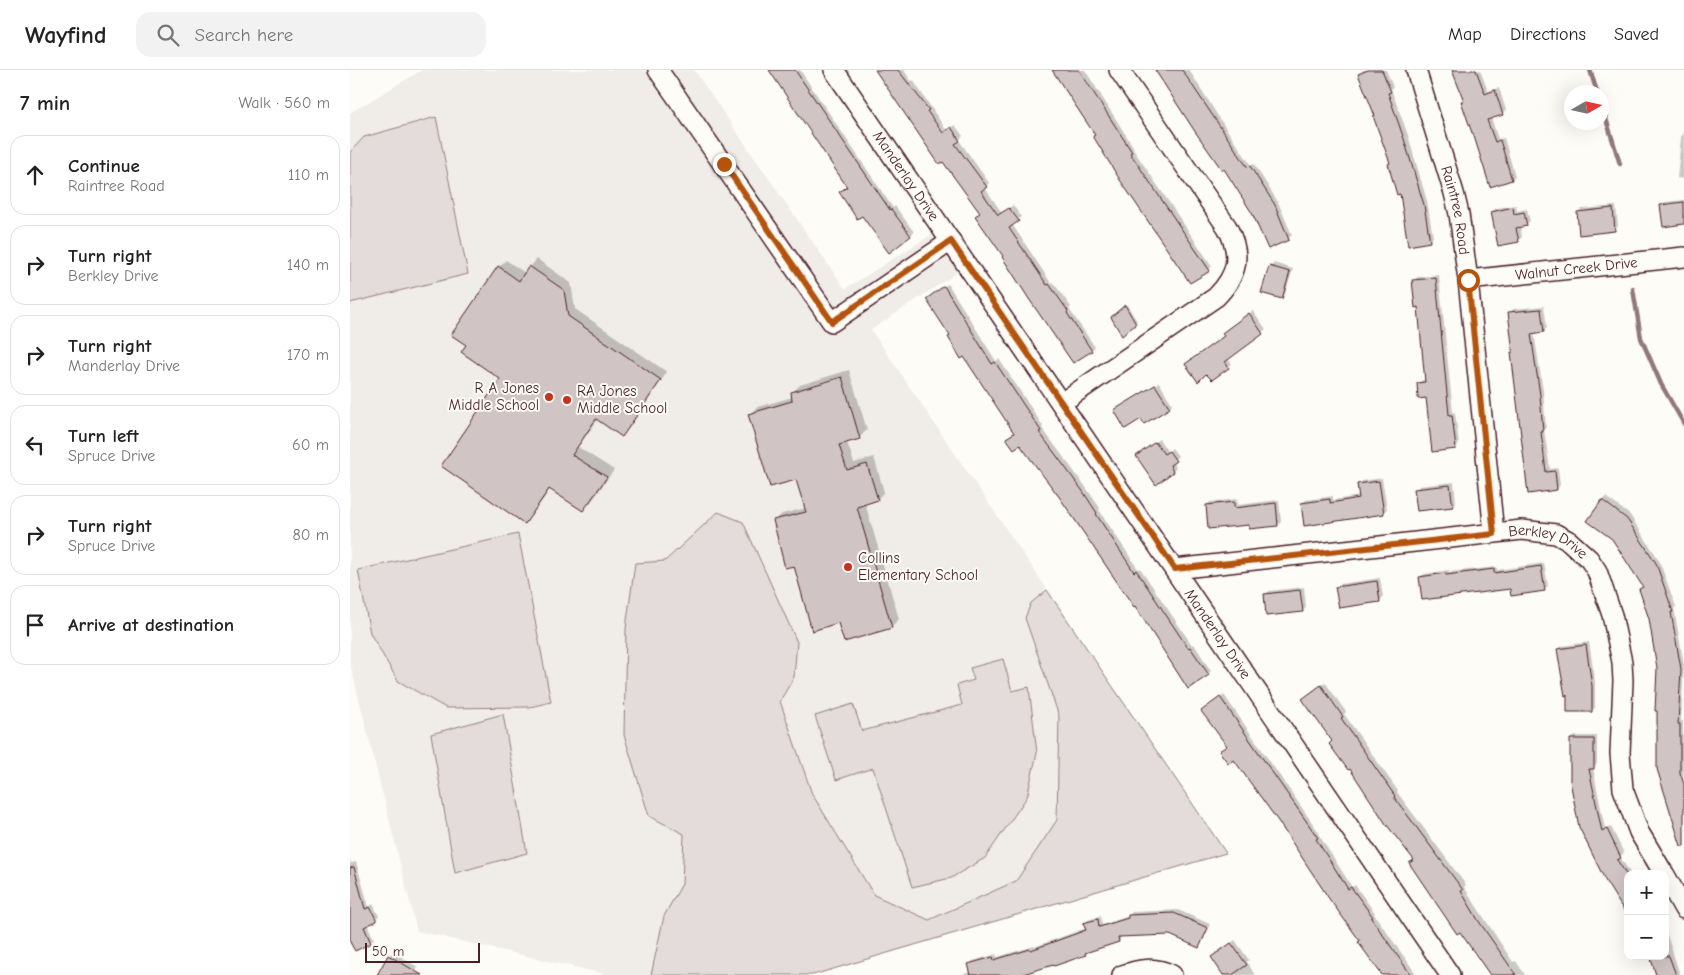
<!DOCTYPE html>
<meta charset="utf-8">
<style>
body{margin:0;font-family:"Comic Neue",sans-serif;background:#f2f2f2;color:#222}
.controls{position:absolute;right:15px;bottom:15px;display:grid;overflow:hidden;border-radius:10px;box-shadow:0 5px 20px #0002}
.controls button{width:45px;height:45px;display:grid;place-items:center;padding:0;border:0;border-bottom:1px solid #e0e0e0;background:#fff;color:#222;font:25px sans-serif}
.compass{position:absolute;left:1214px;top:15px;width:45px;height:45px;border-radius:50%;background:#fff;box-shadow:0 5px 20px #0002;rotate:81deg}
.scale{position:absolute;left:15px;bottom:12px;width:115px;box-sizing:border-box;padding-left:5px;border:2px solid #4a1f2b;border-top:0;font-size:14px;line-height:18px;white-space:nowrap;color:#4a1f2b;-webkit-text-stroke:4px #fdfcf7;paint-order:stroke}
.stop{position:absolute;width:15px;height:15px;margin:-11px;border:4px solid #b45309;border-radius:50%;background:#fff}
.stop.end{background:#b45309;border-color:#fff;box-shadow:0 1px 5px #0008}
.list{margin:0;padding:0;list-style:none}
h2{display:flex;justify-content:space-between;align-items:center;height:65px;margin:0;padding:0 20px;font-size:21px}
h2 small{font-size:16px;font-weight:400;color:#767676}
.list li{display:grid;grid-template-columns:32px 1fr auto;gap:15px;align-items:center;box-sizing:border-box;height:80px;margin:0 10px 10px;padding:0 10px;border:1px solid #e0e0e0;border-radius:15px}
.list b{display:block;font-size:19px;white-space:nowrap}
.list p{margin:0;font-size:16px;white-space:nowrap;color:#767676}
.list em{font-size:16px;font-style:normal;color:#767676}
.icon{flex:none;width:28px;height:28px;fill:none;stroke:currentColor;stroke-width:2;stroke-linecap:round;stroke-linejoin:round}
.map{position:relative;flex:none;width:1334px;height:905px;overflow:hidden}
header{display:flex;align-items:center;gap:30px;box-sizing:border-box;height:70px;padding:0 25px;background:#fff;border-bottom:1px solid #e0e0e0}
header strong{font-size:24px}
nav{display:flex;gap:28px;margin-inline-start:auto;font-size:18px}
.search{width:350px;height:45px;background:#f2f2f2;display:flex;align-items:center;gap:12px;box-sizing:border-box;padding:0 18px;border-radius:15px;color:#767676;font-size:19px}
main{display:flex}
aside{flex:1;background:#fff}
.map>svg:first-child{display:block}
.built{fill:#f0ece8}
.green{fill:#e3dcda;stroke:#967e82}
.shadow{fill:#0003}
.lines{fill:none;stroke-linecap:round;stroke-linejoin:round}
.stream{stroke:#91777b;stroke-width:4.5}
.building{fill:#d0c5c4;stroke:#4a1f2b}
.minor-casing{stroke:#4a1f2b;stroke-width:22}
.minor{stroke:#fdfcf7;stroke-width:19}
.route{stroke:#b45309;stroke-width:6}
.poi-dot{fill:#c8321e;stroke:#fdfcf7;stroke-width:2}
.labels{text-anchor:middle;stroke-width:4;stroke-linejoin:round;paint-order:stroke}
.street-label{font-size:15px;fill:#4a1f2b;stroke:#fdfcf7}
.poi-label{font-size:15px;fill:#4a1f2b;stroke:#fdfcf7;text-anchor:start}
</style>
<header>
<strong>Wayfind</strong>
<div class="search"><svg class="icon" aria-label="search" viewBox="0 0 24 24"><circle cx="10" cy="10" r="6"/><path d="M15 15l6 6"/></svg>Search here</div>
<nav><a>Map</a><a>Directions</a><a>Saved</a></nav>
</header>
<main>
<aside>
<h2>7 min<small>Walk · 560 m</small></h2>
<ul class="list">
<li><svg class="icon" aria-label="ahead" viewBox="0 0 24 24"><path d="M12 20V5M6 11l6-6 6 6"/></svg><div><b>Continue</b><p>Raintree Road</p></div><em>110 m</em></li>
<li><svg class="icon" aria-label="right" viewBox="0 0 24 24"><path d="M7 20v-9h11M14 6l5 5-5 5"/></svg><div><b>Turn right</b><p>Berkley Drive</p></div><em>140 m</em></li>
<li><svg class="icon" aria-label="right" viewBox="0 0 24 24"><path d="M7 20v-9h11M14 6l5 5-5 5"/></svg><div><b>Turn right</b><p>Manderlay Drive</p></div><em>170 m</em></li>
<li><svg class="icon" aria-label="left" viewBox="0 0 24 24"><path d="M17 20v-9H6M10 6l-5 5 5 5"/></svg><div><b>Turn left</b><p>Spruce Drive</p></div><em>60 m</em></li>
<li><svg class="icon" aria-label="right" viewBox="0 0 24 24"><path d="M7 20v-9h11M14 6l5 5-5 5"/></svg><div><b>Turn right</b><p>Spruce Drive</p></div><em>80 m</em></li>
<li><svg class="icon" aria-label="arrive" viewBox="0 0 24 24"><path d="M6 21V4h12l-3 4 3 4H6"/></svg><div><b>Arrive at destination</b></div></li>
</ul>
</aside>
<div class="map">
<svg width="1334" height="905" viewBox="0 0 1334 905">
<rect width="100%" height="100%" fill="#fdfcf7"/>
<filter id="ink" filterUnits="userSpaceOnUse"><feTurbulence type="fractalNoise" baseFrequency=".02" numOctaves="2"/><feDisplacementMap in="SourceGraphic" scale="10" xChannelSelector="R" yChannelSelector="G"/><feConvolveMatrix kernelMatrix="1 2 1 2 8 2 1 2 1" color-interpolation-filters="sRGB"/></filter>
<g filter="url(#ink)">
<!-- built -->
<path class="built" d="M72,0H344L495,219L592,158L617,196L521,260L876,783L463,905H259L67,861L0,593V43Z"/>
<!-- green -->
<path class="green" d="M86,47L118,204L0,233V82L14,67Z
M368,442L393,452L447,572L444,607L430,631L462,724L524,825L579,850L666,811L707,750L709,646L675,548L681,533L697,520L876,783L463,905H301L314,846L332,814L334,764L299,746L274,665L276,558L285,493L315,491Z
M168,464L201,632L180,637L96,638L48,611L20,563L8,500Z
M653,589L662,621L679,617L687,683L677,727L635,788L601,808L562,817L523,698L486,710L465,646L503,634L512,661L612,635L607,615L624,610L620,598Z
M153,644L177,783L105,803L81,664Z"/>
<!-- shadow -->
<path class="shadow" d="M421,0H450L543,138L545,136L564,162L561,165L539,181L494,119L498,116Z
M526,0H554L561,11L563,10L596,60L605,55L613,66L609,70L639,113L635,118L652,143L663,135L671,147L662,154L701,213L703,212L721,237L719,239L745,277L741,280L655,186L626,146L631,142Z
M703,0H735L784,78L783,79L862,196L859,200Z
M807,0H839L875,57L901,95L904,94L928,132L942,165L939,168L918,177L903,143L874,97Z
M1013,0H1036L1043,17L1041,19L1058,65L1077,131L1083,167L1080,171L1051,123L1026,45L1009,5Z
M1104,0H1130L1138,21L1149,18L1156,40L1152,44L1141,47L1148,69L1154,68L1165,106L1162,109L1124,61L1113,32L1115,30Z
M1334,60V109L1327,108L1331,67Z
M1334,130V153L1311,136L1315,132Z
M1166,135L1167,141L1177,139L1180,151L1176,155L1170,156L1172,167L1168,171L1142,142L1146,138Z
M1266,136L1268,156L1265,159L1228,143L1231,139Z
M187,189L221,213L225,239L317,302L279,358L272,366L248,349L228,377L264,400L241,432L233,439L201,418L182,445L175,452L152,308L118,275L149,197L156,190L175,203Z
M924,193L943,199L935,224L932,228L921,197Z
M1089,205L1103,343L1105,342L1109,374L1105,378L1068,314L1072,310H1076L1069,236L1064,211L1067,207Z
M598,214L646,291L649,289L693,356L692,358L735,416L750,438L749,440L788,499L790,498L842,575L844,574L861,601L858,604L785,534L711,427L670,373L657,368L665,362L602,265L581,225Z
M777,235L787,251L772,264L762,247Z
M1194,236L1197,258L1193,261L1184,262L1193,321L1196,357L1194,359L1200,399L1208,398L1210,415L1207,419L1179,422L1160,243L1163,239Z
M903,241L916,259L878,289L882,294L878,297L857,302L877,259Z
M499,300L517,360L510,367L497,372L504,393L524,387L534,422L527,429L515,433L549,549L542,556L495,570L489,552L445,494L424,451L432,444L456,438L447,408L400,344L407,337L443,327V322L450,315Z
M809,312L822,334L819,338L792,347L765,340Z
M809,369L818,382L822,378L828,386L823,391L826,398L823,401L791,383Z
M1032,408L1037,439L1033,443L952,433L956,430L983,426V430L1010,426L1008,415L1012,411Z
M1104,412L1106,432L1102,435L1066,420L1069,416Z
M1256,427L1280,445L1309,490L1326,537L1324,538L1334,595L1331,651H1333L1334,771L1324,755L1326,754L1309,598L1301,548L1290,519L1294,516L1253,431Z
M887,429L888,435L929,430L931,452L928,455L900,453L857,435L860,432Z
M1194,493L1198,516L1194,519L1070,507L1074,504L1099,500V502L1147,497V500Z
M1030,508L1033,527L1030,531L987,517L990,514Z
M954,517L956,538L952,541L916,524L919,521Z
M1239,572L1245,611V638L1241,641L1218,624L1209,579L1212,576Z
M975,612L996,642L994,644L1048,721L1047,722L1116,815L1114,817L1163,892L1166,891L1175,905H1143L983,671L957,625Z
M874,625L970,764L969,765L1002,817L1005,815L1025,843L1024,844L1067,905H1032L1012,871L929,750L884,688L871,681L878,675L857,638Z
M1225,666H1247V694L1243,698L1255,759L1261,757L1274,783L1270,787L1281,804H1278V845L1221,669Z
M0,788L1,793L6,792L19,837L23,834L29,846L17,854L24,869L5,880L0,869Z
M828,840L860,854L852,873L848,876L820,864L772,866L769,871L738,880L735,884L666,905H610L621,902L619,895L623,891L646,884L647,887L684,876V877L736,858L735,854L738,850L751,846L752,855L779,846L782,842Z
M1315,862L1317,865L1330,905H1307L1315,886Z
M885,870L899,890L897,892L905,905H875L866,884Z
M43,882L68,897L63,905H34L39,886Z"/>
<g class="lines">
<!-- stream -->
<path class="stream" d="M1240,0L1247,22
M1252,36L1270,94
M1283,219L1291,268L1311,314L1334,354"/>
</g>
<!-- building -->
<path class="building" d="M419,0H445L540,140L541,139L561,166L539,183L512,146L507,149L489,122L497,117Z
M525,0H548L579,40L577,41L593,63L601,57L610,71L605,74L637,117L631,121L648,145L659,138L669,151L659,158L697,215L699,214L718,241L717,243L742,281L723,293L679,229L652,187L653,186L625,146L630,143L593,92L589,94Z
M702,0H729L782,82L780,83L860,201L840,213L770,110L743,66L745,65Z
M805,0H832L898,98L900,96L925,135L939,170L918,179L902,143L874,99L872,100L844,60Z
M1018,0H1032L1041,22L1038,23L1054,69L1074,135L1080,172L1058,176L1050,124L1047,125L1038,94L1040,93L1023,46H1025L1008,4Z
M1102,0H1126L1135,24L1145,20L1153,45L1137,50L1145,72L1150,70L1162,110L1140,117L1123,63H1122L1111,31H1114Z
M1334,132V154L1313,157L1310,135Z
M1163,137L1164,144L1174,142L1177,156L1166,158L1169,172L1148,176L1141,142Z
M1263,138L1265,161L1229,165L1227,142Z
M148,196L169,211L179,196L214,220L218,246L311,310L272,367L246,349L222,385L257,407L233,441L199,419L175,454L91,396L150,309L111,282L116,275L101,265Z
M919,196L940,202L932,229L911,223Z
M1086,208L1099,345H1102L1106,379L1082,382L1076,328L1068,329L1067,313L1075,312L1068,237L1065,238L1062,210Z
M594,216L642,294L645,292L691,361L689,362L732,420L747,443L746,444L784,502L786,500L838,578L840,577L859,605L838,619L785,536L784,537L710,428L670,375L664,379L656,368L664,363L614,287L611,289L598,267L600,266L576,229Z
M775,235L786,254L772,266L761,247Z
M1191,239L1194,262L1181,264L1190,325L1193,362H1191L1196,402L1205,401L1207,420L1178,424L1161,282H1163L1158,242Z
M899,243L913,264L875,292L879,298L862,310L856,304L848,312L835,294L874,266L872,263Z
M492,307L510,369L489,375L497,400L517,394L528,430L507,437L542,558L494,572L488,553L462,561L444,496L435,498L423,450L456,442L446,410L420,417L398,344L442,331L441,322Z
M805,315L820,338L794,354L791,349L775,359L764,340Z
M805,372L814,384L819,381L826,391L820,395L823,402L806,415L786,386Z
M1029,411L1034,444L954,456L951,433L980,429V433L1009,428L1007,414Z
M1100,415L1103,437L1067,441L1064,419Z
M1252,430L1277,449L1306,493L1323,542H1321L1331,599L1328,654H1330V703L1334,714V776H1331L1307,699V641H1305L1307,598L1299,549L1289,519L1293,517L1262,469L1237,451Z
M884,432V438L926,433L928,456L899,459V455L858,459L856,435Z
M1191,496L1195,521L1161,526L1160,519L1072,530L1069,507L1096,503V505L1144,499V503Z
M1027,511L1030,532L989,538L985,517Z
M950,520L953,542L916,546L914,524Z
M1236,575L1242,616V642H1217V625L1215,626L1207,579Z
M971,615L993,647L991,648L1045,726L1044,727L1113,820L1111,821L1128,850L1166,905H1140L1110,862L1107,864L1059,793L1064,790L1036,754L1000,699L998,700L979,674L982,671L952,629Z
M870,627L968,768L966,769L998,819L1001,817L1023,847L1021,848L1061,905H1032L1008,872L1010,871L980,830L928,751L884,690L878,693L869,681L877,676L851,641Z
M1220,669H1244V699H1239L1252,762L1257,759L1271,788L1267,790L1278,807V847L1256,812L1229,757L1220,711Z
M4,797L15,839L20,837L27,851L14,857L21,873L5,881L0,872V798Z
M824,843L858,858L849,878L820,865L768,867L769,872L735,883L736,885L704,896L703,895L670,905H621L618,894L643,887L644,890L680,879L681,880L736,860L733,853L748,849L749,857L778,848V845Z
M881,873L897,895L882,905H873L861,887Z
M38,885L72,905H27Z
M1300,886H1319L1326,905H1306Z"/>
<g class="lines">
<defs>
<g id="minor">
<path d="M308,0L482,252L601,171"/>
<path id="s1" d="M484,0L1100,905"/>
<path id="s2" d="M1066,0L1104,123L1109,144L1118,210L1144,463"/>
<path id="s3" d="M1118,210L1334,187"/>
<path d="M711,333L866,227C888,205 892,185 877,157L769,0"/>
<path id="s4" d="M825,499L1172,460L1206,464L1219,471L1239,489L1247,501L1262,545L1272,592L1273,611L1270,683L1273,719L1289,762L1314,804"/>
<path d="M1315,805L1334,839"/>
<path d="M772,905C789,899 805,896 822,905"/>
</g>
</defs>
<!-- minor casing -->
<use href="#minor" class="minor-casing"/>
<!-- minor -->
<use href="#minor" class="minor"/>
</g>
</g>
<g class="lines" filter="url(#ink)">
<!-- route -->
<path class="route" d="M374,94L482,252L601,171L825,499L1144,464L1118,210"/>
</g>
<!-- markers -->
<g class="poi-dot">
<circle cx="199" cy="327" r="5"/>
<circle cx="217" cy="330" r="5"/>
<circle cx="498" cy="497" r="5"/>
</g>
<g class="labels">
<!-- street labels -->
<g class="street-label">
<text dy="5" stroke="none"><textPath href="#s1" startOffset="128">Manderlay Drive</textPath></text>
<text dy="5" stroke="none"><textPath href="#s2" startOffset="146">Raintree Road</textPath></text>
<text dy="5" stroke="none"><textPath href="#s3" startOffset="109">Walnut Creek Drive</textPath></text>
<text dy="5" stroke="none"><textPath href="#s4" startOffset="378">Berkley Drive</textPath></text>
<text dy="5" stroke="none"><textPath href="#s1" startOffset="682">Manderlay Drive</textPath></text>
</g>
<!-- poi labels -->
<g class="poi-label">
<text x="189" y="323" text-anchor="end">R A Jones<tspan x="189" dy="17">Middle School</tspan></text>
<text x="227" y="326">RA Jones<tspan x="227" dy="17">Middle School</tspan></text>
<text x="508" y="493">Collins<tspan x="508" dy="17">Elementary School</tspan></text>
</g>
</g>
</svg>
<div class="controls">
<button>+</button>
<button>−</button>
</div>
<svg class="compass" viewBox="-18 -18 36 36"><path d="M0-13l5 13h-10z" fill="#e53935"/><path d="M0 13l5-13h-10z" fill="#767676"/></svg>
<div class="scale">50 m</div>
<div class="stop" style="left:1118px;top:210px"></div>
<div class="stop end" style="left:374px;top:94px"></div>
</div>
</main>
